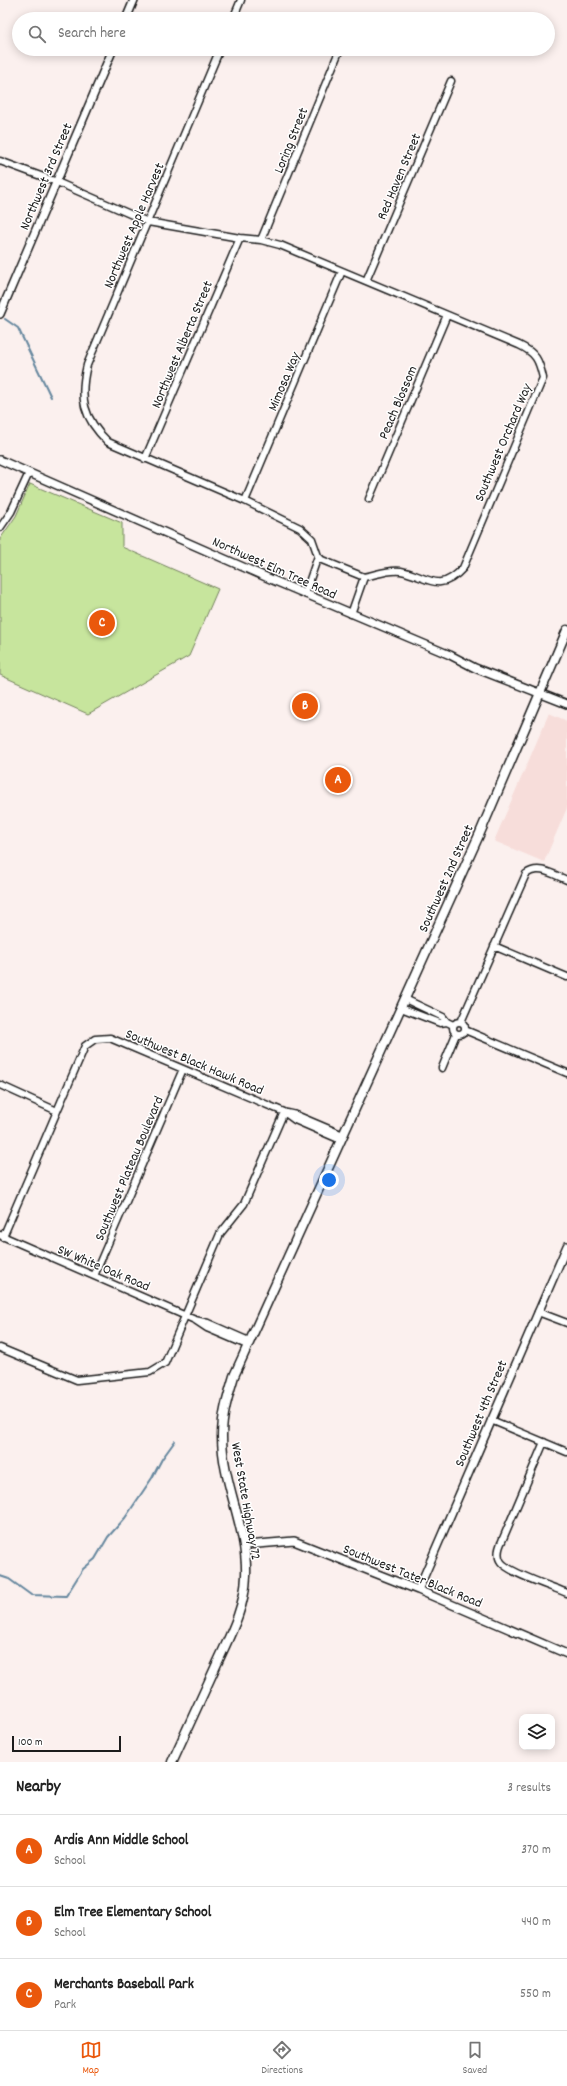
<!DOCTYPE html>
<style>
body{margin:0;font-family:Dekko,sans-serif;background:#f6f6f6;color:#222}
.controls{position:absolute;right:12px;bottom:12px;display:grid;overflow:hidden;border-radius:8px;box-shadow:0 2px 10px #0003}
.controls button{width:36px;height:36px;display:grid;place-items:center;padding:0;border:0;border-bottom:1px solid #e0e0e0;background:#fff;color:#222;font:20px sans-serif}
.scale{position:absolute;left:12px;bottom:10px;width:109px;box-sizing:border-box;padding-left:4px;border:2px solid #1c1c1c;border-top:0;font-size:11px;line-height:14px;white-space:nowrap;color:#1c1c1c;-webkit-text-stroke:3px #fff;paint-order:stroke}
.you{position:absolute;left:329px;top:1180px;width:14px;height:14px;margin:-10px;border:3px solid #fff;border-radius:50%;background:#1a73e8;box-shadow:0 0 0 6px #1a73e833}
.badge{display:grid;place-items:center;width:26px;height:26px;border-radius:50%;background:#ea580c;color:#fff;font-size:13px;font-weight:700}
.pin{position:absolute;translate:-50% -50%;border:2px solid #fff;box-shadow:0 1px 4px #0006}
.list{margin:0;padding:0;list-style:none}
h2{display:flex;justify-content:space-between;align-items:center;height:52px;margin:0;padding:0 16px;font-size:17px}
h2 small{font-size:13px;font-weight:400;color:#767676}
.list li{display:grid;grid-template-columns:26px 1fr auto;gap:12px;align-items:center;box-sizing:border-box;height:72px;padding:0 16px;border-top:1px solid #e0e0e0}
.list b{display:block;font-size:15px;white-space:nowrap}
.list p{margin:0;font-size:13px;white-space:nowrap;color:#767676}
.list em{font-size:13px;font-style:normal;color:#767676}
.icon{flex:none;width:22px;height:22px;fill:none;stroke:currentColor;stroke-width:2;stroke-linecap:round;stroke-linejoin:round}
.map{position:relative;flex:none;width:567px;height:1762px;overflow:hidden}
.search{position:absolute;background:#fff;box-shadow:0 2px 10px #0003;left:12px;right:12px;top:12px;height:44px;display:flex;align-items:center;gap:10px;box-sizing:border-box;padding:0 14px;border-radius:22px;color:#767676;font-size:15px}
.sheet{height:268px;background:#fff}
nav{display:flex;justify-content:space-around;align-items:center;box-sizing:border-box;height:56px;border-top:1px solid #e0e0e0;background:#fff;font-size:11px;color:#767676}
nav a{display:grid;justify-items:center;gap:2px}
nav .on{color:#ea580c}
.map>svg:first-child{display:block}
.built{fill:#f7ddda}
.green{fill:#c7e59d;stroke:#72805c}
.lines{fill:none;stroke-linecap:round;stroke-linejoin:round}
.stream{stroke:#65879e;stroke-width:2}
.minor-casing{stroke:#1c1c1c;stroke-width:9}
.tertiary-casing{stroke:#1c1c1c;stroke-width:10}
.secondary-casing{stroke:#1c1c1c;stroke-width:11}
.minor{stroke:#fff;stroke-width:6}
.tertiary{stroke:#fff;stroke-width:7}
.secondary{stroke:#fff;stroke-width:8}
.labels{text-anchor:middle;stroke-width:3;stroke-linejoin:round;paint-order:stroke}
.street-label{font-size:14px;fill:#1c1c1c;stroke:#fff}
</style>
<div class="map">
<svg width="567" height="1762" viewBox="0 0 567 1762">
<rect width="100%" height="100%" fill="#fbf0ee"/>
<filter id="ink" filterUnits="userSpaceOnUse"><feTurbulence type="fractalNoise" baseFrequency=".025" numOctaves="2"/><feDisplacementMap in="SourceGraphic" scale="8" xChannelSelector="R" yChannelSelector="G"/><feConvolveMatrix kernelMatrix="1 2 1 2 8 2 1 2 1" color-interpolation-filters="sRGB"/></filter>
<g filter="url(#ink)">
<!-- built -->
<path class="built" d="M549,713L567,721V808L544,862L494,841Z"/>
<!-- green -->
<path class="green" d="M30,484L122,523V547L218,589L189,656L88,714L0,675V539L16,516Z"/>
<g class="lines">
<!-- stream -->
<path class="stream" d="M5,319L18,328L51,397
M0,1576L9,1579L31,1595L66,1596L83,1569L95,1559L108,1537L125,1518L152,1478L162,1459L175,1441"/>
<defs>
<path id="minor" d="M233,19L241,0
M220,49L87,365C79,398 83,418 108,442L245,501L300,528L312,539L318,556L305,594
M0,161L57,182L148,222L240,238L261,240L280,245L519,345C536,353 539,360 543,378L463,568C439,595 427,576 401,571C388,569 376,575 364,577
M261,240L340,49
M366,281L451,81
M145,459L240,238
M369,499L447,315
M245,501L342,271
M0,528L11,512L29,473
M318,556L322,560L364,577
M351,614L364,577
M494,946L567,977
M405,999L443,1017L447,1022
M401,1008L440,1023L447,1022L453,1025
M453 1028a6 6 0 1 1 12 0a6 6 0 1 1-12 0Z
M461,1022L526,874C539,864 554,875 567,880
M465,1030L567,1073
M442,1068L456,1034
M0,1085L57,1111
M287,1113L296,1115L343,1135
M0,1235L195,1320
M3,1237L85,1046L95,1039L110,1038L284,1112L295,1120L341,1140
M94,1276L183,1069
M538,1312L567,1323
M247,1345L207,1328L195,1320L208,1323L249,1341
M0,1348L77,1380L150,1372L165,1363L220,1234L244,1204L284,1112
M491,1420L567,1452
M544,1442L502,1541C499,1547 496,1555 501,1562C509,1573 553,1587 567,1593"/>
<path id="tertiary" d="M126,19L134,0
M0,314L113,49
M0,460L275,581L450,655L475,668L567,704
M245,1545L294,1541L418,1590L567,1654
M418,1590L567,1246"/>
<path id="secondary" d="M172,1762C186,1731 201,1699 215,1668C228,1639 245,1609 246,1576C248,1528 222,1484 222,1436C222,1415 228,1396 234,1376L480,833L567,630"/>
</defs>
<!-- minor casing -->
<use href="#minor" class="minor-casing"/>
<!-- tertiary casing -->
<use href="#tertiary" class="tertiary-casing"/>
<!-- secondary casing -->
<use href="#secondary" class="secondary-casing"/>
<!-- minor -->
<use href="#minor" class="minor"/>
<!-- tertiary -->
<use href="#tertiary" class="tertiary"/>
<!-- secondary -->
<use href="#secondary" class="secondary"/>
</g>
</g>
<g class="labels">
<!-- street labels -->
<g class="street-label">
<text transform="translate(290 140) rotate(-68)" y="5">Loring Street</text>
<text transform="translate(45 176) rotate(-67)" y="5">Northwest 3rd Street</text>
<text transform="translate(398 176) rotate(-67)" y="5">Red Haven Street</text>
<text transform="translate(133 225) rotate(-67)" y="5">Northwest Apple Harvest</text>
<text transform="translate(181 344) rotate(-67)" y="5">Northwest Alberta Street</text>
<text transform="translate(283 381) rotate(-67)" y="5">Mimosa Way</text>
<text transform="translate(397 402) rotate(-67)" y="5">Peach Blossom</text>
<text transform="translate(502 442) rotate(-67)" y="5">Southwest Orchard Way</text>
<text transform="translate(275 567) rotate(24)" y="5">Northwest Elm Tree Road</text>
<text transform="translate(445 878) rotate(-66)" y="5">Southwest 2nd Street</text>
<text transform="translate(195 1061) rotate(23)" y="5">Southwest Black Hawk Road</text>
<text transform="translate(128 1168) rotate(-67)" y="5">Southwest Plateau Boulevard</text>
<text transform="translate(104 1267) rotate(23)" y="5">SW White Oak Road</text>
<text transform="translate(480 1413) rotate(-67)" y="5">Southwest 4th Street</text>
<text transform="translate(247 1501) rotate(80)" y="5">West State Highway 72</text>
<text transform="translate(413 1575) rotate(22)" y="5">Southwest Tater Black Road</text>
</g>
</g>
</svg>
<div class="controls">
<button><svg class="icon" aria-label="layers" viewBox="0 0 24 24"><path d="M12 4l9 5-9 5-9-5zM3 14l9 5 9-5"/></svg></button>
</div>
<div class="scale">100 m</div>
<div class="you"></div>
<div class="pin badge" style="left:338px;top:780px">A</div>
<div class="pin badge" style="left:305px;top:706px">B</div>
<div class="pin badge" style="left:102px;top:623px">C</div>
<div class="search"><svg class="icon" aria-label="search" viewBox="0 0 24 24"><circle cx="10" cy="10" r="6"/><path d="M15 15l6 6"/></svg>Search here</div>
</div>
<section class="sheet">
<h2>Nearby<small>3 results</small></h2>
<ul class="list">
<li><span class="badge">A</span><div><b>Ardis Ann Middle School</b><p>School</p></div><em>370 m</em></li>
<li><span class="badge">B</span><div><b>Elm Tree Elementary School</b><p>School</p></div><em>440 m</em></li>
<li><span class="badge">C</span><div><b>Merchants Baseball Park</b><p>Park</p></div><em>550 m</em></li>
</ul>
</section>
<nav>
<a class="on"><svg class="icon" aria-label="map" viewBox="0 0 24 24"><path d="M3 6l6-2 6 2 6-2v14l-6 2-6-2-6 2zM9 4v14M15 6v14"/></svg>Map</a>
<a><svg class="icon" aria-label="directions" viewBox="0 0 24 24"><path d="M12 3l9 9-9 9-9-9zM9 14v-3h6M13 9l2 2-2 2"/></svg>Directions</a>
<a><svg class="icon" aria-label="saved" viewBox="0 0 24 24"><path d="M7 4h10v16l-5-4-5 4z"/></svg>Saved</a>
</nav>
